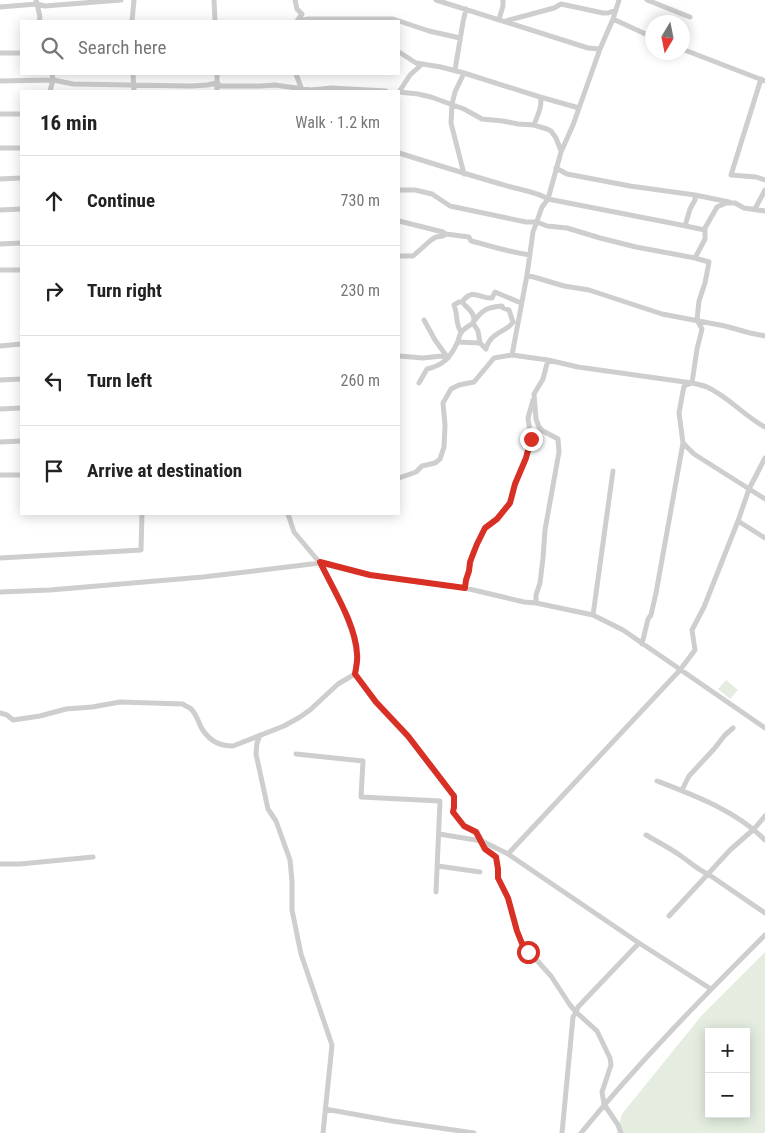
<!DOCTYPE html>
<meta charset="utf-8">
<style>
body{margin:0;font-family:"Roboto Condensed",sans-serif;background:#f2f2f2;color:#222}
.controls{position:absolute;right:15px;bottom:15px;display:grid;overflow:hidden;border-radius:0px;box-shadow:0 2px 12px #0003}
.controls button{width:45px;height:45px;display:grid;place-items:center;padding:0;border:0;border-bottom:1px solid #e0e0e0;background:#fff;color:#222;font:25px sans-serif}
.compass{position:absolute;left:645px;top:15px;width:45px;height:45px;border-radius:50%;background:#fff;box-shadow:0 2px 12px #0003;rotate:190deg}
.stop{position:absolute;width:15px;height:15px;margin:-11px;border:4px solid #d93025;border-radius:50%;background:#fff}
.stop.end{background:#d93025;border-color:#fff;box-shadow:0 1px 5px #0008}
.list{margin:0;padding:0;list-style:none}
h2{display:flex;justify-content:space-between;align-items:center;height:65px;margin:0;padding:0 20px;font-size:21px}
h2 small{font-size:16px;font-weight:400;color:#767676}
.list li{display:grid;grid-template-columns:32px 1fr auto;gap:15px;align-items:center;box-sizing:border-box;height:90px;padding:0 20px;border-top:1px solid #e0e0e0}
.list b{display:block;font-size:19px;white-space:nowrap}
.list em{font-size:16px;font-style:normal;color:#767676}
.icon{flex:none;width:28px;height:28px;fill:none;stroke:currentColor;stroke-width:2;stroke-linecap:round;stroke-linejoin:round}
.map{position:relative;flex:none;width:765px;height:1133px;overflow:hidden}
.search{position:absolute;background:#fff;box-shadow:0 2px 12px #0003;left:20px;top:20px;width:380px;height:55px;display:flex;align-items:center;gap:12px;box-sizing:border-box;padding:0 18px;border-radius:0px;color:#767676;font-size:19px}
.panel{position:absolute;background:#fff;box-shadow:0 2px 12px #0003;left:20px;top:90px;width:380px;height:425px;border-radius:0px}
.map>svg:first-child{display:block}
.green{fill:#e4ede0;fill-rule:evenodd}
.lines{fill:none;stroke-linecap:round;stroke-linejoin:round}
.minor{stroke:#cecece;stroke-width:5}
.route{stroke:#d93025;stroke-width:6}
</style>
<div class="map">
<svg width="765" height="1133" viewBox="0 0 765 1133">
<rect width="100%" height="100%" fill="#fff"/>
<!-- green -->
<path class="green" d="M726,680L738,690L730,699L718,689Z
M765,952V1133H617L622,1114L702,1015ZM709,1032H746V1114H709Z"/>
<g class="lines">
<!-- minor -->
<path class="minor" d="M36,0L40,17L39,21
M214,0L215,21
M295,0L297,9L302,14L297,21
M436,0L588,48L600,49
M647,0L690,17
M0,7L37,4L45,6L121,0
M499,19L503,6V0
M613,19L652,37
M132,21L134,0
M298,21L308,19H393L429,31L460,38
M506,21L554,8L561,4L603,13H608L616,10
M682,49L765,81
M399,52L416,63L441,67L464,73L540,97C543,106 537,116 534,125
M0,53H21
M455,70L463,22L466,9
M464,73L455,92L452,104L451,123L464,174
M52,74L53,80L73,84L191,86L207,85L217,83L221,86H260L275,85L311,90L332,88L386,91
M133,74L134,91
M217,74V91
M296,74L302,90
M761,79L731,175L756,177L765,180
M0,81L53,80L50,91
M399,92L418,94L431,97L464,109L482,119L503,121L518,124L534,125L547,129L551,131L556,138L561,151
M399,92L410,75L421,65
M540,97L579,108
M0,114H21
M0,148H21
M399,153C434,164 469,175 504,185C519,190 535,191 548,199L676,224L705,230V239L695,258L709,262L705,283L699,301L697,320L702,329L697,349L692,383L684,386L679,413L683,443L656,593L651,615L648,619L642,644
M556,168L567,174L630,186L695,195
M0,179L21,178
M399,190H415L432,194L450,206L526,222H537L547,226L567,228L600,238L636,247L695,258
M755,209L765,190
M0,210L21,209
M399,221L443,232L446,234
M685,226L690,209L695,200V195L729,202
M705,230V228L717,207L726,203H735L744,208L765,211
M0,244L21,243
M399,256H413L431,240L436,237L443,236L446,234L469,237L471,241C491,246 509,252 530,255
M0,270H21
M527,275L564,286L589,290L662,314L725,326L750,333L765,336
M462,302C467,308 477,314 473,323L478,331L480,343L486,349C490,332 507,332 513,322L509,310L503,308L502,306C489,307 483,309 475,320
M424,320L435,340L448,358
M461,332C455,324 458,314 454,305L459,302H462C473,287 480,299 492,298L495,292L521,303
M458,342L480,343
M0,346L21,344
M399,356L423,358L442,356L448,358
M548,360L578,367L692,383C697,384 702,385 707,387C729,397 744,416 765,427
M0,380L21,379
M419,383L427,369C444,365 451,357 458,341C459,338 459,335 461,333C463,329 469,326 473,323
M0,409L21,408
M0,442L21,441
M683,443L694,454L765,499
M0,475H21
M399,478L416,472L422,466L435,463L440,459L444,447L445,425L443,403L451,389L459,385L474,382L494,358L512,355
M288,514L294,532L320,563L343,608L353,634L357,655L355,674L375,702L407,736L454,796V807L453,812L464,826L477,832L482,841L508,854
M738,521L765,538
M0,558L141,550L142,514
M465,588L466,580L469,571L473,552L485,528L497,519L510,503L515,483L526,458L531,439L528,418L533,400
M0,592L50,590L203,577L320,563L370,575L465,588L524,602L536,603L593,615L623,630L765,728
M536,603V595L540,583L543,558L545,530L559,452L558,439L543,431L539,427L536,419L534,394L543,379L548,360L512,355L527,275L533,232L542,207L548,199L561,152L573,125L600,49L613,19L619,0
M593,615L613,471
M0,713L7,715L13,720L40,716L66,709L92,707L120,702L183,704C185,706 188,707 190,708C197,714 198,722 202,729C210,741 219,746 233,746L284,726L300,717L310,710L338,684L355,674
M260,735L257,743L256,754L268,809L276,821L290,860L292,881V910L301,954L332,1045L323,1133
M296,754L363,761L361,797L440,801L436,892
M657,781C696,796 736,811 765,840
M682,790L689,776L714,749L725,735L733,728
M439,834L482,841L485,849L496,857L498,869V878L508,898L517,931L523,945L551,976L570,1005L576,1012L573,1017L562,1133
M646,835C658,842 670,848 681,856C690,862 698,870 708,874L730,850L754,829L765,816
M0,864H20L93,857
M438,866L480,872
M669,916L708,874L765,913
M711,989L639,943L508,854L680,670L695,650L692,630L704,607L738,521L749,489L765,458
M325,1109L392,1121L474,1133
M581,1133C638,1063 701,999 765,935
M621,1133L618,1125L604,1104L602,1092L611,1065L610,1058L597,1031L576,1012L578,1007L639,943"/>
</g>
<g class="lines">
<!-- route -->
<path class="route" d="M528,952L523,946L517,931L508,898L498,878V869L496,857L485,849L476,832L464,826L453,812L454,807V796L408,736L376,702L355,674C356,668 358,661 357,654C356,625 333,589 320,562L370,575L465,588L466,580L469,571L470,562L477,544L485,528L497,519L510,503L515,484L526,458L531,439"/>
</g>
</svg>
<div class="controls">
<button>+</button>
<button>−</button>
</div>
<svg class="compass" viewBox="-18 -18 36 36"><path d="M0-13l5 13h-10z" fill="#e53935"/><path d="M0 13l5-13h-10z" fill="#767676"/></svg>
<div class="stop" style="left:528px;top:952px"></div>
<div class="stop end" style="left:531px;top:439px"></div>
<div class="search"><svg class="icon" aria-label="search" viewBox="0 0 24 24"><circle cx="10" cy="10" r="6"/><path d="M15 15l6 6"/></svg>Search here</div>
<section class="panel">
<h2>16 min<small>Walk · 1.2 km</small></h2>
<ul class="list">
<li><svg class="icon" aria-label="ahead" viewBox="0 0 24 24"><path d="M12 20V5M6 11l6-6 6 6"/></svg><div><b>Continue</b></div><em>730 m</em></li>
<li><svg class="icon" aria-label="right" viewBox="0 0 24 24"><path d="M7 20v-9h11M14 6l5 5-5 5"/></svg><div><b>Turn right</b></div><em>230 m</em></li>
<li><svg class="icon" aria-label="left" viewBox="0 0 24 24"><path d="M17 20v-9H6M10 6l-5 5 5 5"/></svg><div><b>Turn left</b></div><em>260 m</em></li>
<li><svg class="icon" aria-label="arrive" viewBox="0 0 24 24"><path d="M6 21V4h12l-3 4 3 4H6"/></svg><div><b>Arrive at destination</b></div></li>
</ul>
</section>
</div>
